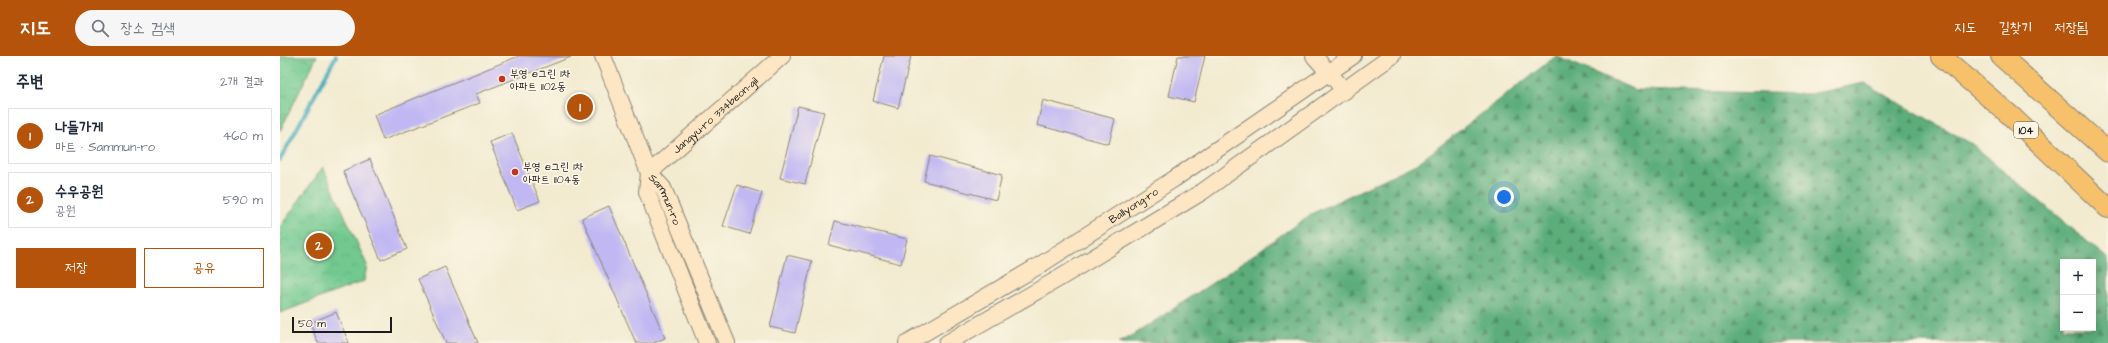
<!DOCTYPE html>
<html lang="ko">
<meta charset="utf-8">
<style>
body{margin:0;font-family:"Architects Daughter","Poor Story",sans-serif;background:#f6f6f7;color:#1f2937}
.controls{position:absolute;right:12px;bottom:12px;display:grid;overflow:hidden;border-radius:0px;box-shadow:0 2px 10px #0003}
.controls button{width:36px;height:36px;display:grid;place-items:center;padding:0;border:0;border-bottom:1px solid #e0e1e3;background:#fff;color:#1f2937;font:20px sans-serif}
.scale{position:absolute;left:12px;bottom:10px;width:100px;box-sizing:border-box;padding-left:4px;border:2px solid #1c1c1c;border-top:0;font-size:11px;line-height:14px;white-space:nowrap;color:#1c1c1c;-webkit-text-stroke:3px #fcf5e5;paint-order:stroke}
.you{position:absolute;left:1224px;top:141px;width:14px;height:14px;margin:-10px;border:3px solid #fff;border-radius:50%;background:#1a73e8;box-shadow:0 0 0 6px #1a73e833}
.badge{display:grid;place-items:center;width:26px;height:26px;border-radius:50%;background:#b45309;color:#fff;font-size:13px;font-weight:700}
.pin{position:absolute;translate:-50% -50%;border:2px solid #fff;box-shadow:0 1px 4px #0006}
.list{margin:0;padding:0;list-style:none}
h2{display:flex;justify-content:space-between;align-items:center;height:52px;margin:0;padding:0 16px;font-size:17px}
h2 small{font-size:13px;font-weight:400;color:#747a83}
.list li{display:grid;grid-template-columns:26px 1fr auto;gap:12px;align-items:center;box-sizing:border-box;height:56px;margin:0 8px 8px;padding:0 8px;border:1px solid #e0e1e3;border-radius:0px}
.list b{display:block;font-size:15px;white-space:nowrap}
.list p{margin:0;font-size:13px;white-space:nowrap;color:#747a83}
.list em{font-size:13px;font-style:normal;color:#747a83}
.actions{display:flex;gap:8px;padding:12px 16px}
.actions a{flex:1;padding:9px 0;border:1px solid #b45309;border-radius:0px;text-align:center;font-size:14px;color:#b45309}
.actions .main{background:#b45309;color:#fff}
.icon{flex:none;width:22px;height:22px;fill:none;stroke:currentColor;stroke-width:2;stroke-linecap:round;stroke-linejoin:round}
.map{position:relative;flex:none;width:1828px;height:287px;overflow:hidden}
header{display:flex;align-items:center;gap:24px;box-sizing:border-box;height:56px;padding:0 20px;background:#b45309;color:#fff}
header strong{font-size:19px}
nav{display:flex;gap:22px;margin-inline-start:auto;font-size:14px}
.search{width:280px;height:36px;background:#f6f6f7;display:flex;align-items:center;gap:10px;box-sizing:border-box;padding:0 14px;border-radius:22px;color:#747a83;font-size:15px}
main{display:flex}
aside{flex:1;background:#fff}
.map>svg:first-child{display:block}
.forest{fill:url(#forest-firs);stroke:#3c644b;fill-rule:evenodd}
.park{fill:url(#park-crowns);stroke:#467256}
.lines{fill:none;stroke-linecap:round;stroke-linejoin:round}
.stream{stroke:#3daabc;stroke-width:4}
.building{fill:#c1b8f3}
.secondary-casing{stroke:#878476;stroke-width:18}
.highway-casing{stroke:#878476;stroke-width:22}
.secondary{stroke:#fce6c4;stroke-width:16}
.highway{stroke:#f7c06b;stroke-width:20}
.poi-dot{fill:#c8321e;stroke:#fcf5e5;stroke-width:1.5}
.labels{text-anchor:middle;stroke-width:3.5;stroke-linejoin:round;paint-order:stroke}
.shield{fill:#fcf5e5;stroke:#5f5d58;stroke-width:1}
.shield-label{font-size:10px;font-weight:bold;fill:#1c1c1c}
.poi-label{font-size:11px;fill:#1c1c1c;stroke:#fcf5e5;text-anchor:start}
.street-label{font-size:11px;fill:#1c1c1c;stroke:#fcf5e5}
</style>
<header>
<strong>지도</strong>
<div class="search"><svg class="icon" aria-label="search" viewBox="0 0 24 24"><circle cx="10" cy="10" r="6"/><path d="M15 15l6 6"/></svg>장소 검색</div>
<nav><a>지도</a><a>길찾기</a><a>저장됨</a></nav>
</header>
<main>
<aside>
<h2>주변<small>2개 결과</small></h2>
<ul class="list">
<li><span class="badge">1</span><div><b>나들가게</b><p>마트 · Sammun-ro</p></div><em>460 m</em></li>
<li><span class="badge">2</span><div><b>수우공원</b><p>공원</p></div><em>590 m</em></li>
</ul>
<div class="actions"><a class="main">저장</a><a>공유</a></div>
</aside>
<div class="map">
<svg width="1828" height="287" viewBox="0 0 1828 287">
<defs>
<pattern id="forest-firs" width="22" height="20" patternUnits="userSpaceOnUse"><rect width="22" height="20" fill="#5cad7a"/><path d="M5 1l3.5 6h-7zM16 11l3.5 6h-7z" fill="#4b8c63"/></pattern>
<pattern id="park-crowns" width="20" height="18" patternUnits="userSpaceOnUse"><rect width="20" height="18" fill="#71c98f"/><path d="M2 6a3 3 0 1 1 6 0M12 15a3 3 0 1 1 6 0" fill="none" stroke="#61ac7b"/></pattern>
</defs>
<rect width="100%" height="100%" fill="#fcf5e5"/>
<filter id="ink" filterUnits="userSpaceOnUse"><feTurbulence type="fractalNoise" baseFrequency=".025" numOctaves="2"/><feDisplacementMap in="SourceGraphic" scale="8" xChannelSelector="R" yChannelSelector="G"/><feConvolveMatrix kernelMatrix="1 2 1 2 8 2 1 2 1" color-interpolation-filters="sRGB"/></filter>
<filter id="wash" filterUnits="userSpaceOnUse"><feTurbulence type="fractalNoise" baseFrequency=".012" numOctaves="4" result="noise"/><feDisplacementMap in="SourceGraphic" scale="16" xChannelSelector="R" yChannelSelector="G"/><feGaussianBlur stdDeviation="0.9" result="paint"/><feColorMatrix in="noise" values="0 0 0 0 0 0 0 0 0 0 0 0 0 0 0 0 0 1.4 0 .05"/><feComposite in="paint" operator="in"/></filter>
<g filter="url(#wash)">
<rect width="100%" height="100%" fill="#f2ebd0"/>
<!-- forest -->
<path class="forest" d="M1276,0L1355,34L1530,38L1584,27L1692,88L1828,203V287H838L852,280L949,216L1031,158L1138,107ZM1783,206H1813V272H1783Z"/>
<!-- park -->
<path class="park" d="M0,0H37L0,75Z
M43,111L87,209L84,225L0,257V171Z"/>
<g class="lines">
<!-- stream -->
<path class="stream" d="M0,104L56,0"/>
</g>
<g id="blocks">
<!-- building -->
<path class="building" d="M239,0L291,1L196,38L200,47L103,84L94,59Z
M604,0H631L618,52L593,45Z
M898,0H925L914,46L889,40Z
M763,44L835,63L829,88L757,69Z
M518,50L544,56L525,128L500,122Z
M232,77L260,145L237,154L210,86Z
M650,100L722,119L716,144L644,125Z
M90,103L127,193L101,204L63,115Z
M457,129L482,137L469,178L443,170Z
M329,150L385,282L373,287H356L302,162Z
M555,165L627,183L621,208L549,189Z
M507,199L532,205L515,277L490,271Z
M165,211L198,287H166L138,223Z
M56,256L69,287H38L30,267Z"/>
</g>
</g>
<g filter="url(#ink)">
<use href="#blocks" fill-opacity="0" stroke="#878476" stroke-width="1"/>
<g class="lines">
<defs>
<g id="secondary">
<path id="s1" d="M323,0L369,117L383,132L447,287"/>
<path d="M1034,0L1065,35"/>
<path d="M369,117L367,136L427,287"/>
<path id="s2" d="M369,117L502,0"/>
<path id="s3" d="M627,287L760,209L894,123L1073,0"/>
<path d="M667,287L778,223L922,136L1112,0"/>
</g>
<path id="highway" d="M1661,0L1731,60L1828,152
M1721,0L1828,96"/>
</defs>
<!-- secondary casing -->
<use href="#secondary" class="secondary-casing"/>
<!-- highway casing -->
<use href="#highway" class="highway-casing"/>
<!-- secondary -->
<use href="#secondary" class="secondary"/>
<!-- highway -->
<use href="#highway" class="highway"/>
</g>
</g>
<!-- markers -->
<g class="poi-dot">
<circle cx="222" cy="23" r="4"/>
<circle cx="235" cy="116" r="4"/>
</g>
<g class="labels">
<!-- shield labels -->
<rect class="shield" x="1734" y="66" width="24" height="16" rx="3"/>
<g class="shield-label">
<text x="1746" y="78">104</text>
</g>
<!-- poi labels -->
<g class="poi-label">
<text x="230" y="21">부영 e그린 1차<tspan x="230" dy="13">아파트 1102동</tspan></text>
<text x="243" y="114">부영 e그린 1차<tspan x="243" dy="13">아파트 1104동</tspan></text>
</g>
<!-- street labels -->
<g class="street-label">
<text dy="4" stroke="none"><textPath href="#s2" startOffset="88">Jangyu-ro 334beon-gil</textPath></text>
<text dy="4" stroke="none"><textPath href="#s1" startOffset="157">Sammun-ro</textPath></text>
<text dy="4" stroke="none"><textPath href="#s3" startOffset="265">Ballyong-ro</textPath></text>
</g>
</g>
</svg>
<div class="controls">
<button>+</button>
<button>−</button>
</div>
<div class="scale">50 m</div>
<div class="you"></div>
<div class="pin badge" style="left:300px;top:51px">1</div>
<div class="pin badge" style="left:39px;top:190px">2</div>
</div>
</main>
